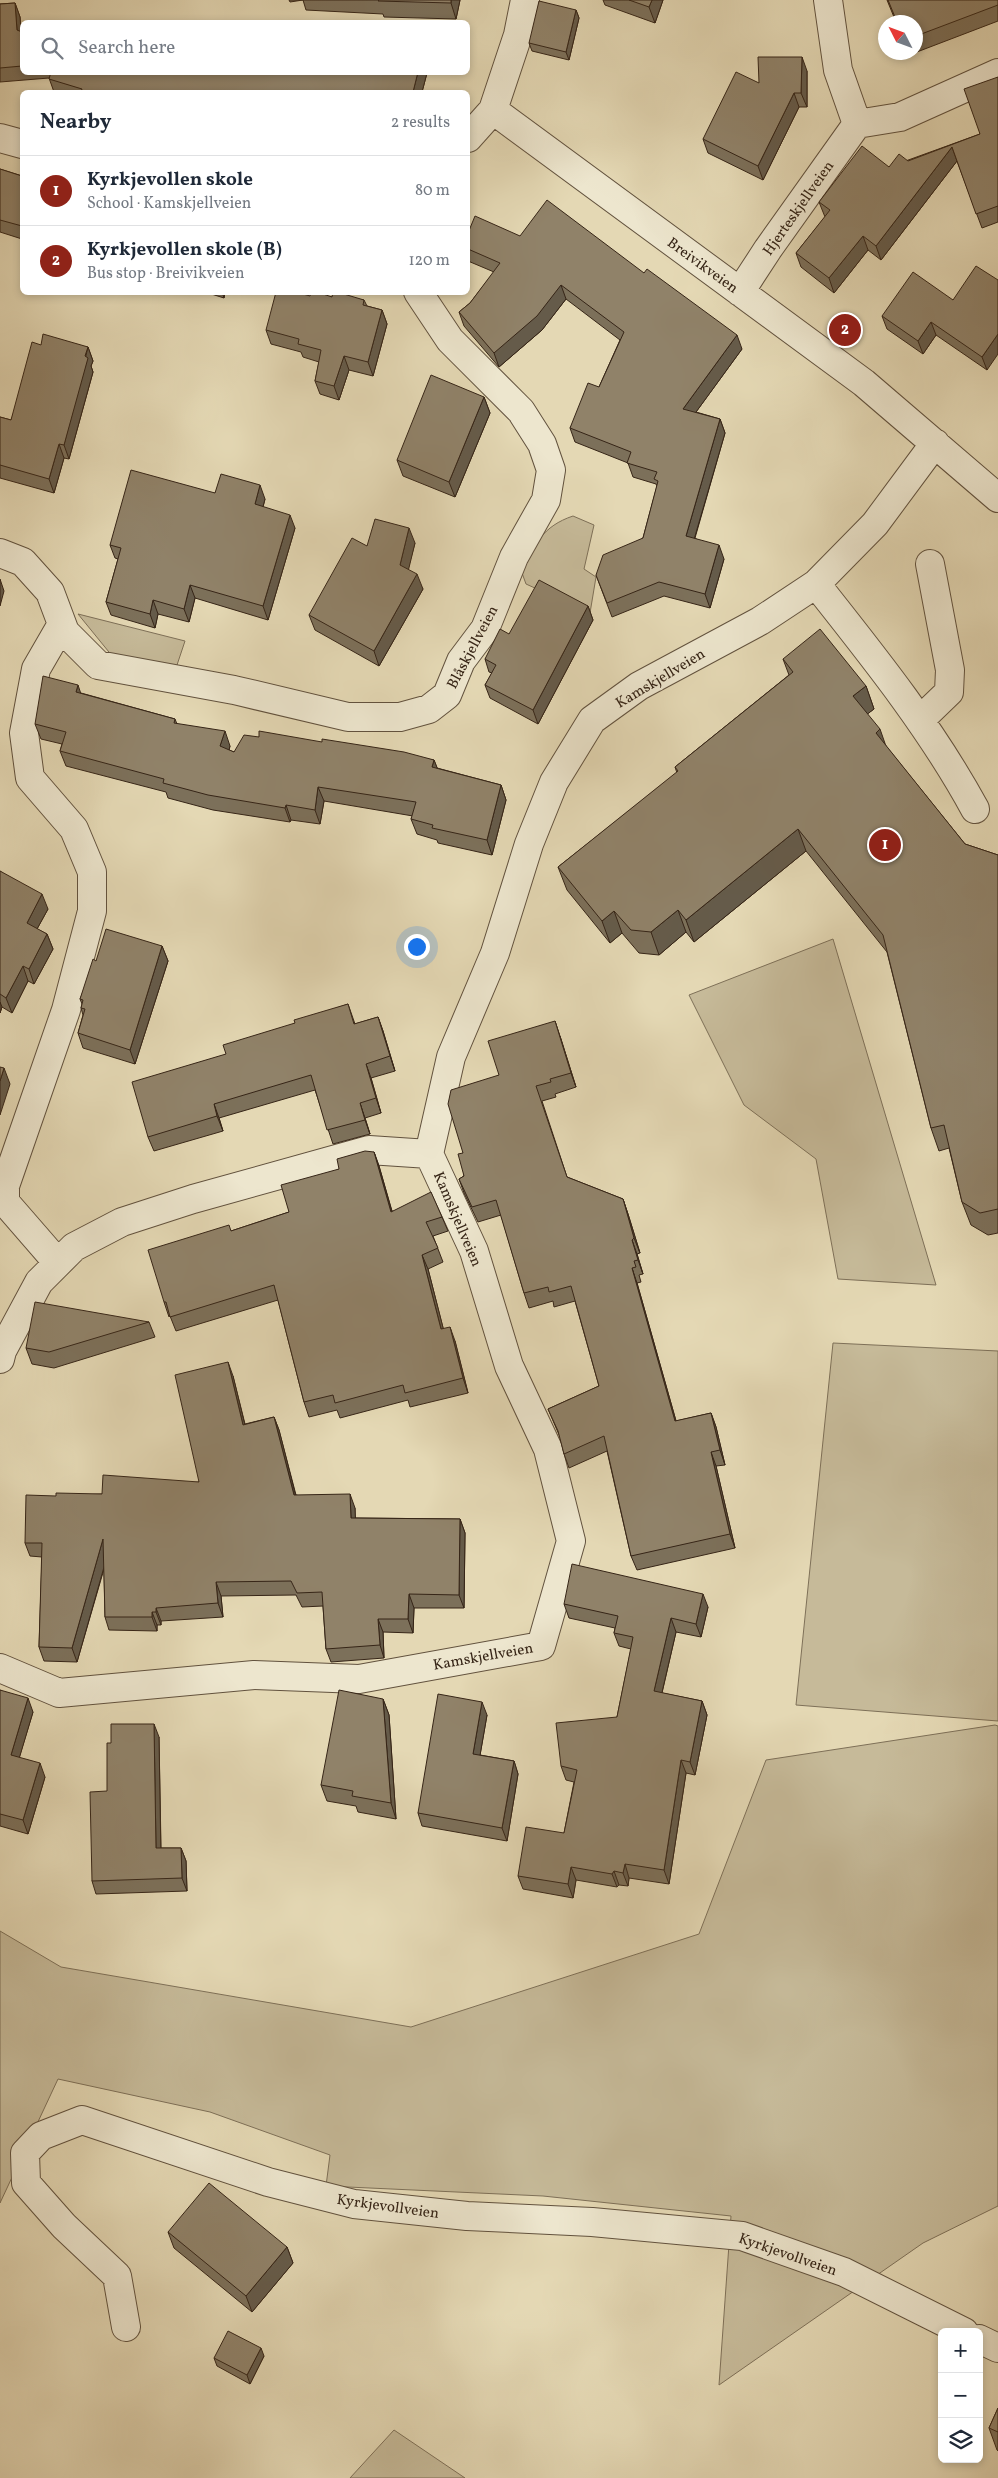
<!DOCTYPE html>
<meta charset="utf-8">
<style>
body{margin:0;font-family:Vollkorn,serif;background:#f6f6f7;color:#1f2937}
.controls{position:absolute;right:15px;bottom:15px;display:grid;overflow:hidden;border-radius:8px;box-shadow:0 2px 8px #0003}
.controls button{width:45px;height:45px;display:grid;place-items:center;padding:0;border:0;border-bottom:1px solid #e0e1e3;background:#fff;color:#1f2937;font:25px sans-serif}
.compass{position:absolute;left:878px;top:15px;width:45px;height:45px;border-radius:50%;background:#fff;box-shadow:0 2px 8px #0003;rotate:312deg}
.you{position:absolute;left:416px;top:946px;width:18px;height:18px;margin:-12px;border:4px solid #fff;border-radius:50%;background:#1a73e8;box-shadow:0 0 0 8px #1a73e833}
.badge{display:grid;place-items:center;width:32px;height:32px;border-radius:50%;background:#8f2418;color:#fff;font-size:16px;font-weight:700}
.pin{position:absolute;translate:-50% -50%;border:2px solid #fff;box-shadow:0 1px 5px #0006}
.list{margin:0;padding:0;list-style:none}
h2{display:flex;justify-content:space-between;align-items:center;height:65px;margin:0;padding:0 20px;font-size:21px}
h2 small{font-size:16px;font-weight:400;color:#747a83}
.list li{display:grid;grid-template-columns:32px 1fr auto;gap:15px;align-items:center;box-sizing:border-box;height:70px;padding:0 20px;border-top:1px solid #e0e1e3}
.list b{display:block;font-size:19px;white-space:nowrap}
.list p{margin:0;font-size:16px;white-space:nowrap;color:#747a83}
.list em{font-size:16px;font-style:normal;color:#747a83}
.icon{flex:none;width:28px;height:28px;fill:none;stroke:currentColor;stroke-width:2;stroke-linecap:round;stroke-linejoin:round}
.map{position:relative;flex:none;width:998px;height:2478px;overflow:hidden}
.search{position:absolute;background:#fff;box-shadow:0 2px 8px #0003;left:20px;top:20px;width:450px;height:55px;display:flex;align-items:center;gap:12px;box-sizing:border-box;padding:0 18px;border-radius:8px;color:#747a83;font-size:19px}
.panel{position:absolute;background:#fff;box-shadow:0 2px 8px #0003;left:20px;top:90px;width:450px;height:205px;border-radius:8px}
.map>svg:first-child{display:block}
.green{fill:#c6ba99;stroke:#7e7058}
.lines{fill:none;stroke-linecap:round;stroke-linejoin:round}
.minor-casing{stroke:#62523e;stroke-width:30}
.minor{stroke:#ede6ce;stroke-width:28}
.wall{fill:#7c705a;stroke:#362517}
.shaded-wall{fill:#655b4a;stroke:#362517}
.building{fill:#908269;stroke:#362517}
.labels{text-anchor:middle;stroke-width:4.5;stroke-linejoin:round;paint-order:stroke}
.street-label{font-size:15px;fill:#362517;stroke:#ede6ce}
</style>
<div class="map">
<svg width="998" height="2478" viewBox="0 0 998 2478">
<rect width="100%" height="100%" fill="#e4d8b4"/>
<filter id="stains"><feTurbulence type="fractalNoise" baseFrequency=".004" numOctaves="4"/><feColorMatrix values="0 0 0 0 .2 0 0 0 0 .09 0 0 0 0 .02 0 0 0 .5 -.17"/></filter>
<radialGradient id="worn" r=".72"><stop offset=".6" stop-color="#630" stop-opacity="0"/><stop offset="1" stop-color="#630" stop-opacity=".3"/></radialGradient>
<!-- green -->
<path class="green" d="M573,516L594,525L584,569L596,577L590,613L526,584L522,573C533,545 543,526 573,516Z
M78,614L185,641L173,677L113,657Z
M833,939L936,1285L838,1279L816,1159L744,1105L689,995Z
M833,1343L998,1351V1721L796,1705Z
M995,1725L998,1726V2206L923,2243L719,2385L731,2216L543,2196L326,2186L330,2155L210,2112L58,2079L0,2203V1931L61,1967L411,2027L699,1934L766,1760Z
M394,2430L465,2478H350Z"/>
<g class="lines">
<defs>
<path id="minor" d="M493,110L864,383L998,498
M857,124L900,117L998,73
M0,138L22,144
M468,138L493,110L518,35L525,0
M740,292L768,249L857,124L838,70L828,0
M0,553L23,562L50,592L65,632L98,665L234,690L348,717H400L429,709L447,695L461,661L485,629L514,557L546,500L551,470L542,444L521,411L450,340L418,292
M816,584C873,656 931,728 975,809
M920,720L949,692L950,670L930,564
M58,1263L5,1202V1186L66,1010L92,911V872L74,829L30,778L24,733L36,669L62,624
M0,1359L2,1351L39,1282L74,1247L122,1222L193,1199L369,1150L429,1154
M0,1668L59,1693L254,1675L359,1679L541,1646L571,1541L548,1449L509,1366L474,1251L429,1154L451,1057L495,953L529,844L554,782L592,720L639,686L760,621L816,584L875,524L935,443
M126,2327L117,2276L64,2226L26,2183L25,2153L41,2136L82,2120L268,2182L354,2204L467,2216L592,2222L742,2236L844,2272L964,2332
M979,2339L998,2348"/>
</defs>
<!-- minor casing -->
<use href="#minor" class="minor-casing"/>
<!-- minor -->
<use href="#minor" class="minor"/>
</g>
<!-- wall -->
<path class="wall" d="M289,0H460L456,19L384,17L383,14L306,10L303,0L290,2Z
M603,0H663L655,23L605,5Z
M887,0H998V21L909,55L908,52H916V22H896Z
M15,3L20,17L21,32H22V72L427,73L422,92H54L49,78L0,82V4Z
M576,10L579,18L569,60L532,51L529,43Z
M807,71V107H799L763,180L708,153L703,139L759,83Z
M998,77V222L982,228L957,161L881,260L868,250L834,293L801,267L796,253L825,217L819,202L889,167L980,134Z
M0,169L22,176V239L0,232Z
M468,233L742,349L696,412L720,419L725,433L695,538L724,559L710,608L664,596L612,617L596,575L643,538L657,486L656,484L633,477L628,463L575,442L570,428L599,387L620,340L566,299L542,330L499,367L464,326L459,312L470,303L494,272L468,261Z
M998,280L987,370L936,335L923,354L887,329L882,316L953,300Z
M205,292H225L224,298Z
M310,296L332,297L364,300L367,306L382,310L387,324L373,376L349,370L339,400L320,394L315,381L319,362L303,357L301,352L271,344L266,330Z
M41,345L88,347L93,361L91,366L93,372L69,459L64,458L54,493L0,478V417L11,420Z
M484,397L490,413L455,497L403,476L397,460Z
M215,493L265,499L263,507L295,528L268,620L195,598L189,622L158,614L155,628L111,615L106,602L118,559L115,558L110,545Z
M415,543L408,569L423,589L379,666L315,630L309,615L367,546Z
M588,606L593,620L538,724L490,698L485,685L492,673L489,672L485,659L509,634Z
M783,659L866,686L874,709L867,714L886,746L965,844L998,855V1233L988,1235L971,1225L962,1202L949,1148L939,1151L931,1128L887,952L806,851L694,942L686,932L659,955L639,953L622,933L610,943L567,890L558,867L677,773L675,767L789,675Z
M81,693L175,719L177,724L230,746L229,750L234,752L259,737L434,760L437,768L501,785L506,800L492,855L438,843L437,840L417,834L411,819L413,816L324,801L320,824L291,820L290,822L213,810L168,798L166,792L66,766L60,751L62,744L41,739L35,724Z
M0,871L48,909L37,929L47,934L53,949L34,984L28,981L12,1013L2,1007L0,1013Z
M162,946L168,961L135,1064L83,1048L78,1033L83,1015L81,1008L82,1004L80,999L96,961Z
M348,1004L355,1024L378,1017L383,1031L395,1071L371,1078L381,1113L365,1118L370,1134L333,1144L315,1090L219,1118L223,1131L154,1151L148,1137L295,1023Z
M560,1036L576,1087L555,1094L556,1097L542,1101L567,1177L623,1199L628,1214L640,1253L637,1254L643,1274L639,1275L641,1282L637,1283L676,1421L711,1413L716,1427L725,1465L716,1466L735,1548L637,1570L631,1556L607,1451L569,1468L564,1454L560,1437L548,1409L599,1386L575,1301L554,1307L553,1301L529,1308L524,1293L501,1215L478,1222L464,1193L459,1179L464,1176L463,1153L499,1075Z
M374,1152L379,1166L392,1211L442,1217L448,1231L433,1236L443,1262L428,1269L443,1328L455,1341L468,1393L410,1407L408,1400L340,1418L337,1410L309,1417L304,1402L278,1300L176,1331L170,1316L169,1317L164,1302L231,1231L289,1212L339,1169Z
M149,1322L155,1337L54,1368L32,1364L26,1348Z
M233,1376L245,1424L274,1417L279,1430L296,1495L355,1508V1518L460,1519L465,1533L464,1608H414L413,1633L383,1632L384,1658L331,1662L326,1649L323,1606L302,1607L296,1595L221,1596L223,1617L161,1621V1625H157V1631L109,1630L105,1617L104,1569L77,1662L44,1661L39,1647L42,1557L30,1556L25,1543L56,1496L102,1494L199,1482Z
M564,1604L708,1607L701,1637L676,1632L662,1693L702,1701L707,1715L695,1775L686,1773L669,1884L629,1878L628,1886L619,1885L617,1887L576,1880L573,1898L523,1889L518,1876L564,1833L574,1782L566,1780L561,1766L617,1717L631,1649L619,1646L614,1633L615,1628L569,1618Z
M0,1690L33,1712L19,1758L45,1777L28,1834L0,1826Z
M383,1699L389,1715L396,1819L358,1812L356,1806L327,1801L321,1785Z
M487,1715L480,1755L514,1761L518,1774L507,1841L422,1826L418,1813Z
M159,1737L161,1848H181L186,1861L187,1891L96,1894L92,1881Z
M168,2232L287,2247L293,2263L252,2312L174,2248Z
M264,2356L250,2384L217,2366L214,2358Z
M998,2408V2451L997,2450L989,2428Z"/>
<!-- shaded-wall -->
<path class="shaded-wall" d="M451,0H460L456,19L451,3Z
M652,0H663L655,23L649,7Z
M15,3L20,17L22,44L17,30Z
M576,10L579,18L569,60L566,52Z
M802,57L807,71V107L801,93Z
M418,72L427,73L422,92H413Z
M794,93L799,107L763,180L758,166Z
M952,147L957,161L881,260L876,246Z
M863,236L868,250L834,293L829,278Z
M561,285L566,299L542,330L499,367L494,353Z
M222,292H225L224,298Z
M382,310L387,324L373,376L368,362Z
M931,322L936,335L923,354L918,341Z
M998,334V354L987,370L982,357Z
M737,335L742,349L688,423L683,409Z
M88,347L93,361L91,366L93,372L69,459L64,445Z
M344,356L349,370L339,400L334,386Z
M484,397L490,413L455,497L449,482Z
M720,419L725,433L691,550L686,536Z
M59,444L64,458L54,493L49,479Z
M260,485L265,499L260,518L255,504Z
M290,515L295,528L268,620L263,606Z
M409,528L415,543L406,580L400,565Z
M719,545L724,559L710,608L705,594Z
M417,574L423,589L379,666L374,651Z
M0,579L4,591L0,606Z
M190,585L195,598L189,622L184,609Z
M153,600L158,614L155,628L150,614Z
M588,606L593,620L538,724L533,710Z
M78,685L83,700L76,692Z
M866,686L874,709L861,719L853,696Z
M880,729L888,752L876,733Z
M225,731L230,746L226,761L220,746Z
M434,760L440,775L432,767Z
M501,785L506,800L492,855L487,840Z
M318,787L324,801L320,824L315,810Z
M286,805L291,820L290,822L285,808Z
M798,829L806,851L694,942L686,920Z
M42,894L48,909L32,938L27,923Z
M678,910L686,932L659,955L651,932Z
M614,911L622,933L610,943L602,921Z
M47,934L53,949L34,984L29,969Z
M162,946L168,961L135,1064L130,1050Z
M23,966L28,981L12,1013L6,998Z
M0,1002L2,1007L0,1013Z
M378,1017L383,1031L395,1071L390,1056Z
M555,1021L560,1036L576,1087L571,1073Z
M366,1064L371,1078L381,1113L376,1098Z
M4,1068L10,1084L0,1115V1081Z
M360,1103L365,1118L370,1134L365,1120Z
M214,1104L219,1118L223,1131L217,1116Z
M374,1152L379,1166L396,1226L391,1212Z
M623,1199L628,1214L640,1253L634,1238Z
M632,1240L637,1254L643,1274L638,1260Z
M422,1255L428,1269L447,1343L441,1329Z
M632,1268L637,1283L680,1435L675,1421Z
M450,1327L455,1341L468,1393L463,1378Z
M228,1362L233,1376L248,1438L243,1425Z
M711,1413L716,1427L725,1465L720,1450Z
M274,1417L279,1430L299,1509L294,1495Z
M711,1452L716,1466L735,1548L730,1534Z
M350,1494L355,1508L356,1532L351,1518Z
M460,1519L465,1533L464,1608L459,1595Z
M103,1539L108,1553L77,1662L72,1648Z
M216,1582L221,1596L223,1617L218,1603Z
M409,1594L414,1608L413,1633L408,1619Z
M703,1594L708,1607L701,1637L696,1624Z
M156,1608L161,1621V1625L156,1612Z
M152,1612L157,1625V1631L152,1617Z
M671,1618L676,1632L659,1705L654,1691Z
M378,1619L383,1632L384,1658L380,1645Z
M28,1698L33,1712L16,1769L11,1755Z
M383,1699L389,1715L396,1819L391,1803Z
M702,1701L707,1715L695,1775L690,1762Z
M482,1702L487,1715L478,1767L473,1754Z
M154,1724L159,1737L161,1861L156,1848Z
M681,1760L686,1773L669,1884L664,1870Z
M514,1761L518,1774L507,1841L502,1828Z
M40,1763L45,1777L28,1834L23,1820Z
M181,1848L186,1861L187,1891L182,1878Z
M625,1864L629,1878L628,1886L623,1873Z
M571,1867L576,1880L573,1898L568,1884Z
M614,1871L619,1885L617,1887L612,1874Z
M287,2247L293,2263L252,2312L246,2296Z
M261,2348L264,2356L250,2384L247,2375Z"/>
<!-- building -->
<path class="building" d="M379,0H451V3L378,1Z
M629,0H652L649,7Z
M888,0H998V5L916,36V22H897Z
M539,1L576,10L566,52L529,43Z
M15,3L17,30L22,32V66L0,68V4Z
M758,57H802L801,93H794L758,166L703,139L736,72L759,83Z
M51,72H418L413,92H81L82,89L49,79Z
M998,77V206L976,214L952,147L876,246L863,236L829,278L796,253L830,210L819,202L862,146L889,167L899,154L908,161L980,134L964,89Z
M0,169L22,176V226L0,220Z
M547,200L644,273L647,269L737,335L683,409L720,419L686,536L719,545L705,594L659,582L607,603L596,575L603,555L643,538L658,481L654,479L657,472L627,463L631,452L570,428L588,383L599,387L624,332L561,285L537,316L494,353L459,312L470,303L500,263L468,249V233L475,216L520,236Z
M976,266L998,280V334L982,357L931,322L918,341L882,316L913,272L953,300Z
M276,292H296L310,296L311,292H317L332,297L333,292H337L364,300L363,305L382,310L368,362L344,356L334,386L315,381L321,350L298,344L299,339L266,330Z
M43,334L88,347L85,356L88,358L64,445L59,444L49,479L0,465V417L11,420L32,342L41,345Z
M431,375L484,397L449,482L397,460Z
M131,470L215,493L221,474L260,485L255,504L290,515L263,606L190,585L184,609L153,600L150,614L106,602L121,548L110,545Z
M375,519L409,528L400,565L417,574L374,651L309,615L352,538L367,546Z
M539,580L588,606L533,710L485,685L496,665L485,659L500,629L509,634Z
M820,629L866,686L853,696L880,729L876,733L965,844L998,855V1209L980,1213L962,1202L944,1125L931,1128L883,935L798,829L686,920L678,910L651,932L631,930L614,911L602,921L558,867L678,771L675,767L793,672L783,659Z
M43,676L78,685L76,692L175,719L174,723L225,731L220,746L234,752L244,735L259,737V731L322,742V739L404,752L434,760L432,767L501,785L487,840L432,828L433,825L411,819L416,802L318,787L315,810L286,805L285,808L208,795L163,783L164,779L60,751L66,732L35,724Z
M0,871L42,894L27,923L47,934L29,969L23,966L6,998L0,994Z
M106,929L162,946L130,1050L78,1033L85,1009L81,1008L83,1000L80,999L93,959L96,961Z
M348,1004L354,1024L378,1017L390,1056L366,1064L376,1098L360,1103L365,1120L327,1130L311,1075L214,1104L217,1116L148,1137L132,1082L226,1054L223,1045L295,1023L294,1020Z
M555,1021L571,1073L550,1079L551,1082L536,1086L567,1177L623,1199L634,1238L632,1240L638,1260L634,1261L636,1267L632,1268L675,1421L711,1413L720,1450L711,1452L730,1534L631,1556L604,1436L564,1454L558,1431L548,1409L599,1386L571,1286L549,1292L548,1287L524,1293L496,1200L472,1207L459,1179L464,1176L458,1154L463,1153L448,1104L451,1090L499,1075L488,1041Z
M0,1067L4,1068L0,1081Z
M365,1151L374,1152L391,1212L431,1192L442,1217L426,1222L438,1248L422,1255L441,1329L450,1327L463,1378L405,1393L403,1385L335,1403L333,1395L304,1402L274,1285L170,1317L166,1302H164L148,1250L229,1225L231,1231L289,1212L281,1185L339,1169L337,1159Z
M35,1302L149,1322L49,1352L26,1348Z
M228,1362L243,1425L274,1417L294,1495L350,1494L351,1518L460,1519L459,1595L409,1594L408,1619H378L380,1645L326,1649L322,1592L297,1593L291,1581L216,1582L218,1603L156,1608V1612H152V1617H105L103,1539L72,1648L39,1647L42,1543H25L26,1495L56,1496V1493L102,1494L103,1475L199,1482L175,1375Z
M572,1564L703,1594L696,1624L671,1618L654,1691L702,1701L690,1762L681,1760L664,1870L625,1864L623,1873L614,1871L612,1874L571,1867L568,1884L518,1876L526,1827L564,1833L577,1770L561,1766L556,1723L617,1717L633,1637L614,1633L618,1616L564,1604Z
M0,1690L28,1698L11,1755L40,1763L23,1820L0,1814Z
M339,1690L383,1699L391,1803L352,1796L353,1791L321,1785Z
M438,1694L482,1702L473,1754L514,1761L502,1828L418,1813Z
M111,1724H154L156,1848H181L182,1878L92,1881L90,1792L107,1791V1743H111Z
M209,2183L287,2247L246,2296L168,2232Z
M228,2331L261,2348L247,2375L214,2358Z
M998,2408V2432L989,2428Z"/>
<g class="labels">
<!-- street labels -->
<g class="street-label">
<text transform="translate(798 208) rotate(-55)" y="5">Hjerteskjellveien</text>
<text transform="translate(703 265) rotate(36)" y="5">Breivikveien</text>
<text transform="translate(472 647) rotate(-62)" y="5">Blåskjellveien</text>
<text transform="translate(660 678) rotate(-31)" y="5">Kamskjellveien</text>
<text transform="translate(458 1219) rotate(67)" y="5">Kamskjellveien</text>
<text transform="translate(483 1656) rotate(-10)" y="5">Kamskjellveien</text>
<text transform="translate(388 2206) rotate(8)" y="5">Kyrkjevollveien</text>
<text transform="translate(788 2254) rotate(19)" y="5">Kyrkjevollveien</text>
</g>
</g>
<rect width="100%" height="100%" filter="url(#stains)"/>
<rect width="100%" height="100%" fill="url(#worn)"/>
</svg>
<div class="controls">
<button>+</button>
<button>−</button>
<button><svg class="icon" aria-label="layers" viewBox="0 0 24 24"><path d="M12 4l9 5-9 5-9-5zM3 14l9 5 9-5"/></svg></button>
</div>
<svg class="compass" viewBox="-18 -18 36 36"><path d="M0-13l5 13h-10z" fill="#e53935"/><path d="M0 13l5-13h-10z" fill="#747a83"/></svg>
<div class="you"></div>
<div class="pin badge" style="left:885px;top:845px">1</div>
<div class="pin badge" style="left:845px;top:330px">2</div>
<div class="search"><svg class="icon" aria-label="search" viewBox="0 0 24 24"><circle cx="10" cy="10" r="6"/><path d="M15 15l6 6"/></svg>Search here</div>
<section class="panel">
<h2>Nearby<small>2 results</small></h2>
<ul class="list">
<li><span class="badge">1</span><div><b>Kyrkjevollen skole</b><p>School · Kamskjellveien</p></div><em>80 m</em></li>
<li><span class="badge">2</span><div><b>Kyrkjevollen skole (B)</b><p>Bus stop · Breivikveien</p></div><em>120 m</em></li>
</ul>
</section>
</div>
